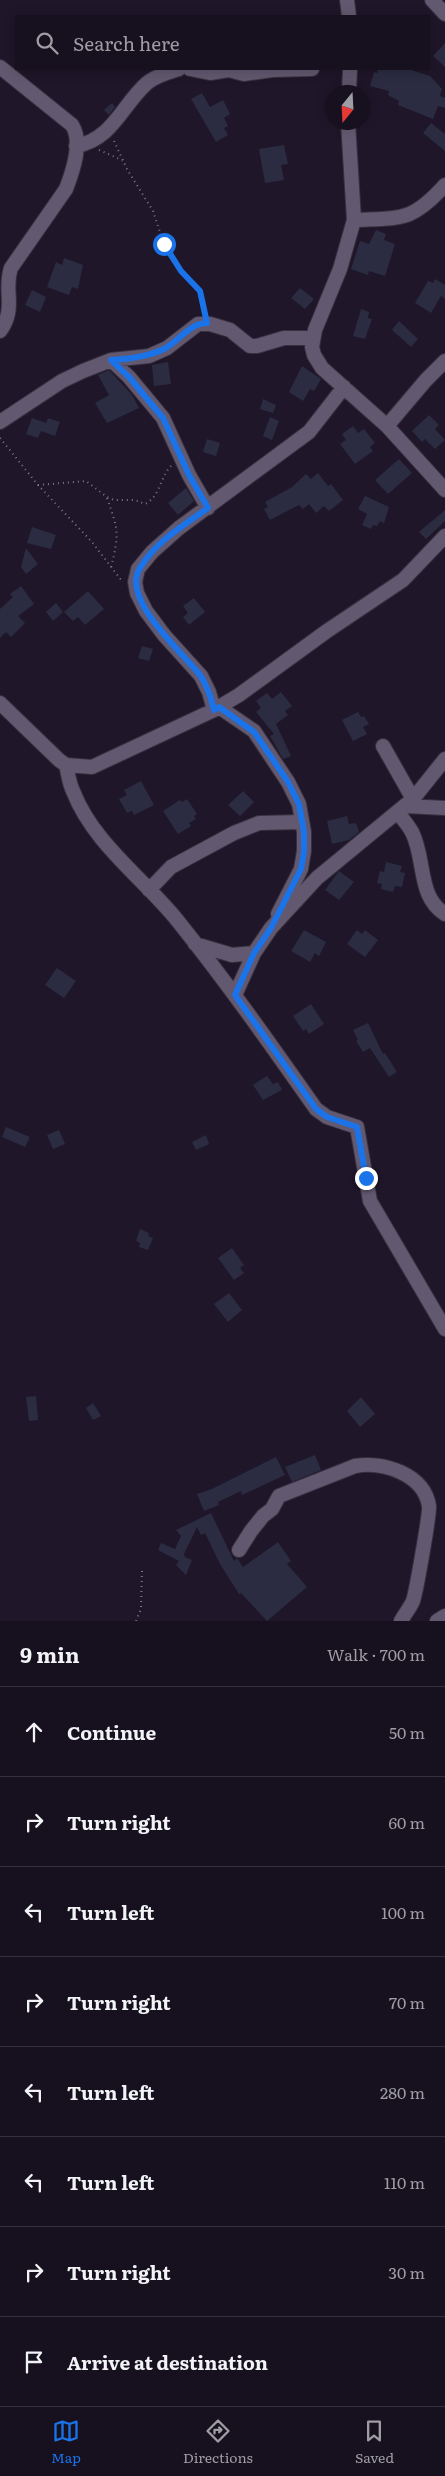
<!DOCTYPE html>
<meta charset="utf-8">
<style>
body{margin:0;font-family:Literata,serif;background:#241e2c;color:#f1f3f6}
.compass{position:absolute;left:325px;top:85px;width:45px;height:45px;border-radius:50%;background:#17101f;box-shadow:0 2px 12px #0003;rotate:198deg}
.stop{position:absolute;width:15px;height:15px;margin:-11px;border:4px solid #1a73e8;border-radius:50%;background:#fff}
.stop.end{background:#1a73e8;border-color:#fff;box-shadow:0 1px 5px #0008}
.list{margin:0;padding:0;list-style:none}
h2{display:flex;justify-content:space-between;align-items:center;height:65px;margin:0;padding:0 20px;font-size:21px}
h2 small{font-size:16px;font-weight:400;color:#9e9da4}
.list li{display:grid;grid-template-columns:32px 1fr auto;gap:15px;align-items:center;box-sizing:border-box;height:90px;padding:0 20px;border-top:1px solid #36303d}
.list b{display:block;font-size:19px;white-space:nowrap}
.list em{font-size:16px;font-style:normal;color:#9e9da4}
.icon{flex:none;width:28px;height:28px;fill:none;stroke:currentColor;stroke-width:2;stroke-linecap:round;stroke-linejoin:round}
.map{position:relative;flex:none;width:445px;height:1621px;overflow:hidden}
.search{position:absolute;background:#17101f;box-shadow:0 2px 12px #0003;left:15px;right:15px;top:15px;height:55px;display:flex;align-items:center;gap:12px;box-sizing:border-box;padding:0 18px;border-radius:0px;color:#9e9da4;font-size:19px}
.sheet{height:785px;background:#17101f}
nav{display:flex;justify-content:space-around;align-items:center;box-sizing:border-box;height:70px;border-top:1px solid #36303d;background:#17101f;font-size:14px;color:#9e9da4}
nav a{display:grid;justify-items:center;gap:2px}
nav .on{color:#1a73e8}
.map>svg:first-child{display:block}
.building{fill:#2b2c41}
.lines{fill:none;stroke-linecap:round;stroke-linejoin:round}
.street-casing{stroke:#37313f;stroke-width:16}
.path{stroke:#7f7888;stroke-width:2;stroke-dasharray:1 4;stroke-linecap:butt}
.street{stroke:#625970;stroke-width:14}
.route{stroke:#1a73e8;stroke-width:6}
</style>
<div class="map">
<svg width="445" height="1621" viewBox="0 0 445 1621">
<rect width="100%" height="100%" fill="#1f1629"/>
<!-- building -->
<path class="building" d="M445,43V67L433,56Z
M378,69H408L430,76L442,89L440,96L445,98V108L438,106L433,119L398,105L399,101L388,95L389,91L370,86L374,72L377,73Z
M202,93L210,107L223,100L230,114L224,118L228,126L224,128L228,135L216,142L191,99Z
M112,103L115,107L109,115L104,110Z
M431,123L445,134V151L423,133Z
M284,145L288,164L281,165L284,180L265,183L259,149Z
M376,230L386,234L384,240L395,244L385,276L369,271L368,275L351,269L360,241L369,244Z
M64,258L83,265L78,289L72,287L69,295L47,287L56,262L62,265Z
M435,279L445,285V299L441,296L431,313L415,303L428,281L433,283Z
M300,288L314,299L305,309L291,298Z
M32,290L46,297L40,312L25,305Z
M361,309L369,312L368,318L372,319L365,339L353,336Z
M399,321L418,339L411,347L392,330Z
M168,362L171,384L154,386L152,365Z
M302,366L321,379L314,391L310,389L303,401L289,392Z
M109,370L132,395L139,408L107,423L95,403L109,395L98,375Z
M263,399L276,405L273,413L260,409Z
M429,415L439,425L435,429L445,440L435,449L425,439L422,442L412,431Z
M270,417L279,421L272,440L263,436Z
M32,418L46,423L48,418L60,422L55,436L41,431L38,438L26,434Z
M353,426L358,433L364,429L375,443L370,447L373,451L355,464L340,444L346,440L342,434Z
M207,439L220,443L216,456L203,452Z
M399,459L412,473L388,494L375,480Z
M318,473L328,486L331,484L343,500L329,511L324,506L316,513L309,504L303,509L299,505L270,520L264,509L268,507L265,502L292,487L306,474L311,479Z
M186,488L194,501L178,515L168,503Z
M365,496L389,507L384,523L380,521L377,526L373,525L371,529L362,525L367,514L358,509Z
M445,510V521L426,539L419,532Z
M32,527L56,535L51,549L27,543Z
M26,548L38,564L26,574L21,567Z
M21,586L34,604L18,616L25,623L11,637L6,632L0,638V609L13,597L10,594Z
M88,591L104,609L85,625L78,617L73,621L64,612Z
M194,598L205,612L189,625L183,617L188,613L183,606Z
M56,603L63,612L53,621L46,612Z
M142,646L153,649L149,661L138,658Z
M281,692L292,706L285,711L288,715L276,724L291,756L283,759L270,736L274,734L256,712L261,708L256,701L267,693L272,699Z
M358,712L361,717L364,716L369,724L363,727L367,734L353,741L342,720Z
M141,781L154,805L134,815L132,811L127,813L119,799L127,795L124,790Z
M243,791L254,802L240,816L228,805Z
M187,799L197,814L194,816L196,819L189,823L191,826L178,834L163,811L180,800L182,802Z
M347,816L349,824L356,823L359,832L349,840L332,844L327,821Z
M386,862L402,866L400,872L405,873L402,887L395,886L393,892L381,889L382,884L377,883L380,871L384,872Z
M339,871L354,882L339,900L325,890Z
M304,930L326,942L319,956L315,953L310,962L291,951Z
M357,930L362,934L365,930L378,940L365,957L347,944Z
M57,968L76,981L64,998L45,985Z
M311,1004L324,1024L309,1034L306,1029L303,1031L293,1016Z
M368,1023L383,1054L385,1053L397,1072L389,1077L370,1048L363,1052L356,1041L358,1040L353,1030Z
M267,1076L273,1084L278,1082L282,1090L263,1100L253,1085Z
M6,1127L30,1137L25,1147L2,1137Z
M59,1130L65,1144L53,1149L47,1135Z
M206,1135L209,1144L196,1150L192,1142Z
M140,1229L149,1233L148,1236L153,1238L148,1250L139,1247L140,1243L136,1241Z
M232,1248L244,1265L240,1268L244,1273L234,1280L218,1258Z
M229,1293L242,1310L228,1322L214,1304Z
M36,1396L38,1420L29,1421L26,1397Z
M361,1397L375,1414L360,1427L347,1411Z
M93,1403L101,1416L93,1420L86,1408Z
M315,1455L321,1470L292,1482L285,1467Z
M276,1457L285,1475L242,1495L241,1491L218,1502L219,1505L204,1511L197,1494L212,1489Z
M211,1513L234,1561L237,1558L243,1567L278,1542L291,1561L287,1564L307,1587L267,1621L241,1593L239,1594L220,1564L205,1533L201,1535L197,1527L184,1554L185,1557L192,1560L186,1575L176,1565L179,1561L158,1550L161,1543L175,1549L181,1536L176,1530Z"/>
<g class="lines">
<defs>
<path id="street" d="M347,0L349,16
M432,0L445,14
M0,67L72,125C83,142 73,171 66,189L11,268C3,291 17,308 0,331
M190,69L210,73L229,70L244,74L272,70L312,69
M349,92L350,69
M348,122L354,220L340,269L315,330L312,347L314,355L322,368L387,426L445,490
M76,146C113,139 122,105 147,83C155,76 169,72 179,69
M354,220C401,218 412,222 445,185
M111,360L129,377L163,418L189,475L208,508
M0,422L62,381L83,371L111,360L149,356L167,348L198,324H210L230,330L250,346H257L284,338H313
M387,426L426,380L445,361
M0,703L59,760L66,765L92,767L214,710L239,695L327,631L403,580L445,536
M219,707L254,731L288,782L299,804L304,832V851L301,869L278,914
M214,710L209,692L201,676L164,635L146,611L137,593L135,582L138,569L152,552L179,528L309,432L344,387
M383,746L413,799
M66,765C68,773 69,783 73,791C93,843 143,878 177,920C226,981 271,1045 316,1109L327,1117L357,1127L370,1201L445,1329
M406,806L445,808
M398,813C403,819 408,825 412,832C426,860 417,896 445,914
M149,890L171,867L234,833L259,823L302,822
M195,944L232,955L254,953
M235,995L254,953L271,928L317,878L413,799L445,759
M239,1550L251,1531L263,1516L272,1509L279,1496L355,1466C383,1461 424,1474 429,1506C430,1514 416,1592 413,1601C410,1608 404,1615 401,1621
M437,1621L445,1616"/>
</defs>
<!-- street casing -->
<use href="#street" class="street-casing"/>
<!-- path -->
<path class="path" d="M114,141L127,169L153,211L164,244L181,271L200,291L205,311
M99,150L124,161
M0,438L38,485L92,542L122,581
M38,485L86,481L107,497L114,500H135L145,504C160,497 160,477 171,466
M107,498C119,532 119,533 111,568
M136,1621L141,1609L142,1569"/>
<!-- street -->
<use href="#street" class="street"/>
</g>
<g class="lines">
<!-- route -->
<path class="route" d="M164,244L181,271L200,291L207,323C190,323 179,341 164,349C147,357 130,359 111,360L129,377L163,418L189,475L208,508C184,525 155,542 140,568C120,599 182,652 200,675C207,685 211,697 214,710L219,707L254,732L265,748L288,782L299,804L304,832V852L301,869L271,928L254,953L235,995L316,1109L327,1117L357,1127L366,1178"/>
</g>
</svg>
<svg class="compass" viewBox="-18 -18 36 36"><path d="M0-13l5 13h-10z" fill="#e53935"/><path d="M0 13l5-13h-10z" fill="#9e9da4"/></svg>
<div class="stop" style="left:164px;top:244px"></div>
<div class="stop end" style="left:366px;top:1178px"></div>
<div class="search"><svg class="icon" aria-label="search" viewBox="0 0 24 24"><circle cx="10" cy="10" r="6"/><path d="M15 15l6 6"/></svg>Search here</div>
</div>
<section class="sheet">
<h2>9 min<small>Walk · 700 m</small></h2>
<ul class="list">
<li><svg class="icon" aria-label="ahead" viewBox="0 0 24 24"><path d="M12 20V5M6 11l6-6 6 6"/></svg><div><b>Continue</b></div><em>50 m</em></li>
<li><svg class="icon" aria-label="right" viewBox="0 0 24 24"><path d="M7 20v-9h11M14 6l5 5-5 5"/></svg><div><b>Turn right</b></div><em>60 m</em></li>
<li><svg class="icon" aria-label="left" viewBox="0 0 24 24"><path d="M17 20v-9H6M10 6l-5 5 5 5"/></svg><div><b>Turn left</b></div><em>100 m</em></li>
<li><svg class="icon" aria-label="right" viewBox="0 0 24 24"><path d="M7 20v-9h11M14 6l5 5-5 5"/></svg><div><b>Turn right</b></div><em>70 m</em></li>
<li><svg class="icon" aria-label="left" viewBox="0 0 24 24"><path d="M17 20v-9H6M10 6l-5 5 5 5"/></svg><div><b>Turn left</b></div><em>280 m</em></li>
<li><svg class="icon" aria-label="left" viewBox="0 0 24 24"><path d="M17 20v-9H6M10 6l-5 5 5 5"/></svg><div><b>Turn left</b></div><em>110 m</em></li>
<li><svg class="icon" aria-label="right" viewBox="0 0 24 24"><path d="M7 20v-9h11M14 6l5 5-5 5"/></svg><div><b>Turn right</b></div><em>30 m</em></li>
<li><svg class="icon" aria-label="arrive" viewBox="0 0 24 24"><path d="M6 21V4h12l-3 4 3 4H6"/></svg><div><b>Arrive at destination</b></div></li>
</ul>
</section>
<nav>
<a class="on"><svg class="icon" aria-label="map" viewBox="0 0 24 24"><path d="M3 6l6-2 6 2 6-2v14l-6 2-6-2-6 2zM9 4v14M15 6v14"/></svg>Map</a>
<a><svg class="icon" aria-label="directions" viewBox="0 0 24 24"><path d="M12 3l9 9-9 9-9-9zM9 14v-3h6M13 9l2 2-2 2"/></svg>Directions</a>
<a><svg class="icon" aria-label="saved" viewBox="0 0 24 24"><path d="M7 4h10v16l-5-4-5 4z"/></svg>Saved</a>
</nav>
